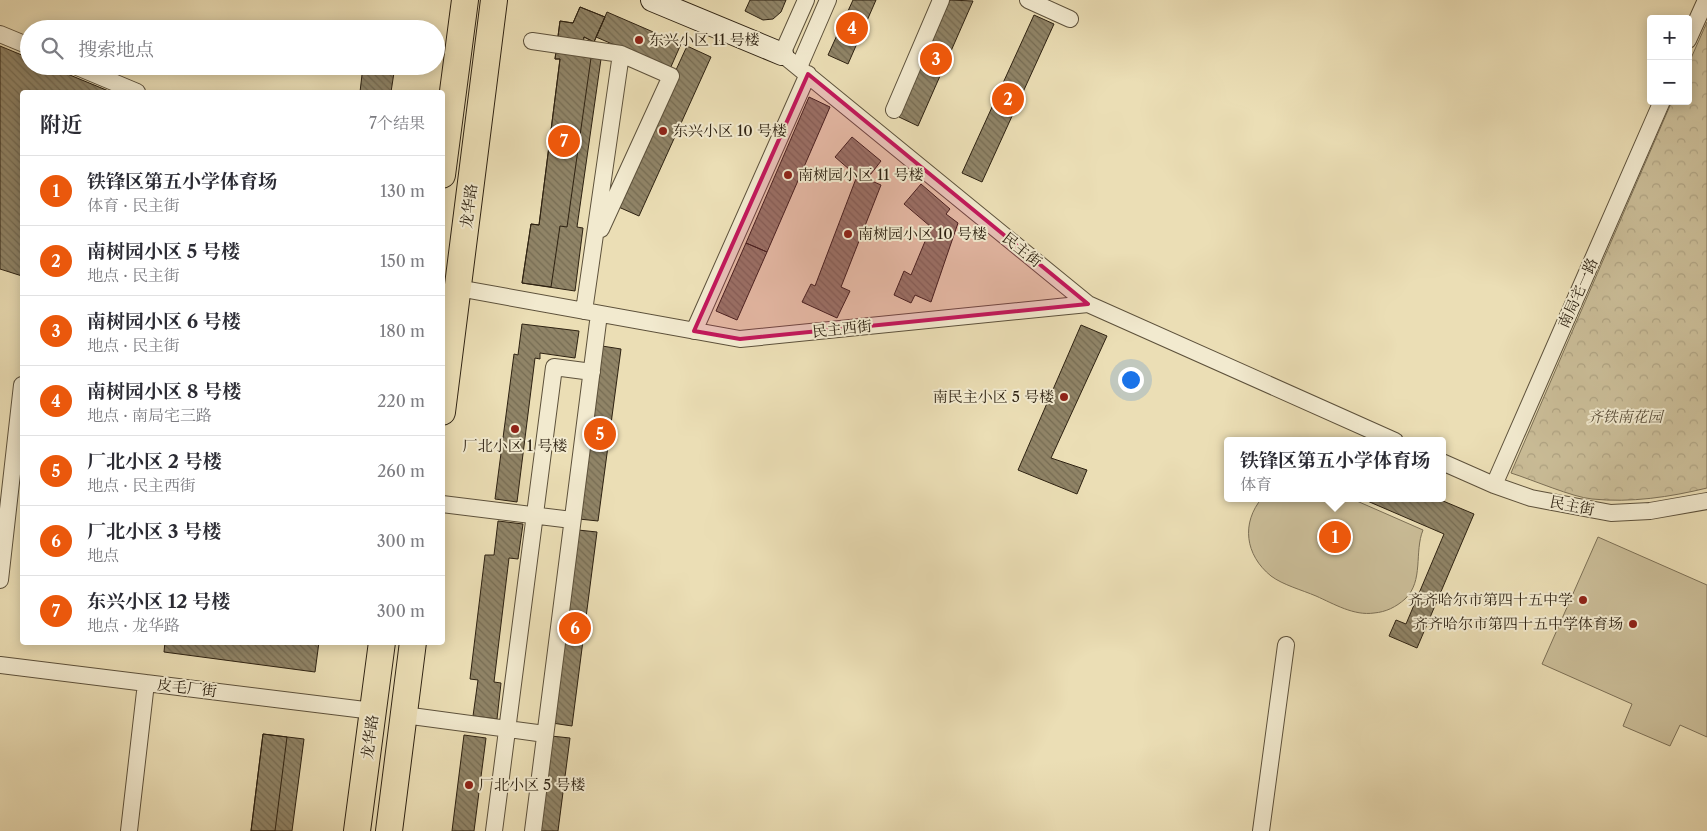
<!DOCTYPE html>
<html lang="zh">
<meta charset="utf-8">
<style>
body{margin:0;font-family:"Libre Caslon Text","Noto Serif SC",serif;background:#f7f7f7;color:#2b2b33}
.controls{position:absolute;right:15px;top:15px;display:grid;overflow:hidden;border-radius:5px;box-shadow:0 2px 12px #0003}
.controls button{width:45px;height:45px;display:grid;place-items:center;padding:0;border:0;border-bottom:1px solid #e1e1e2;background:#fff;color:#2b2b33;font:25px sans-serif}
.you{position:absolute;left:1130px;top:379px;width:18px;height:18px;margin:-12px;border:4px solid #fff;border-radius:50%;background:#1a73e8;box-shadow:0 0 0 8px #1a73e833}
.badge{display:grid;place-items:center;width:32px;height:32px;border-radius:50%;background:#ea580c;color:#fff;font-size:16px;font-weight:700}
.pin{position:absolute;translate:-50% -50%;border:2px solid #fff;box-shadow:0 1px 5px #0006}
.popup{position:absolute;left:1224px;top:437px;width:222px;height:65px;box-sizing:border-box;display:grid;place-content:center;border-radius:5px;background:#fff;filter:drop-shadow(0 1px 4px #0005);font-size:16px;white-space:nowrap;color:#7c7c81}
.popup b{font-size:19px;color:#2b2b33}
.popup::after{content:'';position:absolute;left:50%;top:100%;margin-left:-10px;border:10px solid transparent;border-top-color:#fff}
.list{margin:0;padding:0;list-style:none}
h2{display:flex;justify-content:space-between;align-items:center;height:65px;margin:0;padding:0 20px;font-size:21px}
h2 small{font-size:16px;font-weight:400;color:#7c7c81}
.list li{display:grid;grid-template-columns:32px 1fr auto;gap:15px;align-items:center;box-sizing:border-box;height:70px;padding:0 20px;border-top:1px solid #e1e1e2}
.list b{display:block;font-size:19px;white-space:nowrap}
.list p{margin:0;font-size:16px;white-space:nowrap;color:#7c7c81}
.list em{font-size:16px;font-style:normal;color:#7c7c81}
.icon{flex:none;width:28px;height:28px;fill:none;stroke:currentColor;stroke-width:2;stroke-linecap:round;stroke-linejoin:round}
.map{position:relative;flex:none;width:1707px;height:831px;overflow:hidden}
.search{position:absolute;background:#fff;box-shadow:0 2px 12px #0003;left:20px;top:20px;width:425px;height:55px;display:flex;align-items:center;gap:12px;box-sizing:border-box;padding:0 18px;border-radius:28px;color:#7c7c81;font-size:19px}
.panel{position:absolute;background:#fff;box-shadow:0 2px 12px #0003;left:20px;top:90px;width:425px;height:555px;border-radius:5px}
.map>svg:first-child{display:block}
.park{fill:url(#park-crowns);stroke:#7c7056}
.pitch{fill:#cbbe99;stroke:#7c7056}
.building{fill:url(#building-back-hatch);stroke:#2e2212}
.lines{fill:none;stroke-linecap:round;stroke-linejoin:round}
.street-casing{stroke:#5d513b;stroke-width:18}
.secondary-casing{stroke:#2e2212;stroke-width:24}
.primary-casing{stroke:#2e2212;stroke-width:28}
.street{stroke:#f2eacf;stroke-width:16}
.secondary{stroke:#f2eacf;stroke-width:22}
.primary{stroke:#ebdeb5;stroke-width:26}
.marked{fill:#c2185b;fill-opacity:0.2;stroke:#c2185b;stroke-width:4;stroke-linejoin:round}
.poi-dot{fill:#8f2418;stroke:#f2eacf;stroke-width:2}
.labels{text-anchor:middle;stroke-width:4;stroke-linejoin:round;paint-order:stroke}
.poi-label{font-size:15px;fill:#2e2212;stroke:#f2eacf;text-anchor:start}
.street-label{font-size:15px;fill:#2e2212;stroke:#f2eacf}
.park-label{font-size:15px;font-style:italic;fill:#554934;stroke:#f2eacf}
</style>
<div class="map">
<svg width="1707" height="831" viewBox="0 0 1707 831">
<defs>
<pattern id="park-crowns" width="20" height="18" patternUnits="userSpaceOnUse" patternTransform="scale(1.25)"><rect width="20" height="18" fill="#cbbe99"/><path d="M2 6a3 3 0 1 1 6 0M12 15a3 3 0 1 1 6 0" fill="none" stroke="#afa383"/></pattern>
<pattern id="building-back-hatch" width="6" height="6" patternUnits="userSpaceOnUse" patternTransform="scale(1.25)"><rect width="6" height="6" fill="#908467"/><path d="M-1 5l2 2M0 0l6 6M5-1l2 2" fill="none" stroke="#766c53"/></pattern>
</defs>
<rect width="100%" height="100%" fill="#ebdeb5"/>
<filter id="stains"><feTurbulence type="fractalNoise" baseFrequency=".004" numOctaves="4"/><feColorMatrix values="0 0 0 0 .2 0 0 0 0 .09 0 0 0 0 .02 0 0 0 .5 -.17"/></filter>
<radialGradient id="worn" r=".72"><stop offset=".6" stop-color="#630" stop-opacity="0"/><stop offset="1" stop-color="#630" stop-opacity=".3"/></radialGradient>
<!-- park -->
<path class="park" d="M1707,22V488C1670,497 1631,503 1592,499C1572,497 1533,480 1511,473L1672,101H1688V65Z"/>
<!-- pitch -->
<path class="pitch" d="M1262,498H1350L1423,530C1414,552 1424,581 1405,599C1396,607 1386,612 1374,613C1354,616 1334,604 1316,596C1302,590 1283,585 1271,576C1245,555 1241,523 1262,498Z
M1598,537L1707,585V737L1680,725L1670,746L1623,726L1632,704L1542,664Z"/>
<!-- building -->
<path class="building" d="M750,0H786L781,12L773,19L763,20L745,11Z
M853,0H876L848,64L828,55Z
M950,0L973,1L918,126L899,117Z
M580,7L605,17L594,42L584,37L581,56L591,58L567,227L560,226L551,287L522,283L531,224L539,225L560,59H555L560,21L573,23Z
M580,7L605,17L594,42L584,37L581,56L601,59L577,227L583,228L575,291L522,283L531,224L539,225L560,59H555L560,21L573,23Z
M607,12L681,44L670,69L596,37Z
M1034,15L1054,24L982,182L962,173Z
M0,46L29,58V66H48L111,92H22V276L0,269Z
M687,46L711,57L639,216L614,205Z
M363,66H395L391,92H360Z
M809,97L830,107L767,252L746,243Z
M852,137L881,161L867,179L881,185L841,287L850,291L837,318L802,302L811,284L815,286L857,176L835,157Z
M921,184L950,209L946,214L958,223L931,302L915,295L911,303L894,295L904,271L911,275L931,227L904,204Z
M746,243L767,252L737,320L716,311Z
M522,324L579,331L575,358L540,353V359L535,358L517,502L495,499L514,354L518,355Z
M1081,325L1107,336L1051,458L1087,470L1077,494L1018,470Z
M602,346L621,349L598,521L579,519Z
M1366,498H1436L1474,514L1417,648L1389,636L1396,620L1406,624L1444,534L1365,500Z
M498,521L523,524L518,559L509,558L494,682L501,683L497,719L473,716L478,680L470,679L485,555H494Z
M578,530L597,532L572,726L552,723Z
M165,642H319L315,672L164,652Z
M263,734L304,739L292,831H251Z
M263,734L287,737L275,831H251Z
M464,735L486,738L474,831H452Z
M551,736L570,738L558,831H539Z"/>
<g class="lines">
<defs>
<path id="street" d="M806,0L782,54L1088,304L1395,441
M1028,0L1070,19
M0,34L29,46
M1688,40L1706,0
M532,41L621,54L584,311
M75,66L137,92
M799,67L828,0
M894,110L941,0
M601,229L671,76L621,54
M458,288L740,339L1088,304
M694,331L808,74
M1442,462L1494,485L1531,498L1611,513L1650,511L1707,501
M1494,485L1662,101
M442,504L572,520
M0,580L22,385
M0,665L373,711
M404,715L545,734
M129,831L146,683
M494,831L554,367L592,372
M533,831L599,314
M1261,831L1286,645"/>
<path id="secondary" d="M652,0L782,54"/>
<path id="primary" d="M442,175L465,0
M442,412L494,0
M357,831L382,642
M389,831L413,642"/>
</defs>
<!-- street casing -->
<use href="#street" class="street-casing"/>
<!-- secondary casing -->
<use href="#secondary" class="secondary-casing"/>
<!-- primary casing -->
<use href="#primary" class="primary-casing"/>
<!-- street -->
<use href="#street" class="street"/>
<!-- secondary -->
<use href="#secondary" class="secondary"/>
<!-- primary -->
<use href="#primary" class="primary"/>
</g>
<!-- marked area -->
<path class="marked" d="M808,74L1088,304L740,339L694,331Z"/>
<!-- markers -->
<g class="poi-dot">
<circle cx="639" cy="40" r="5"/>
<circle cx="663" cy="131" r="5"/>
<circle cx="788" cy="175" r="5"/>
<circle cx="848" cy="234" r="5"/>
<circle cx="1064" cy="397" r="5"/>
<circle cx="515" cy="429" r="5"/>
<circle cx="1583" cy="600" r="5"/>
<circle cx="1633" cy="624" r="5"/>
<circle cx="469" cy="785" r="5"/>
</g>
<g class="labels">
<!-- poi labels -->
<g class="poi-label">
<text x="649" y="45">东兴小区 11 号楼</text>
<text x="673" y="136">东兴小区 10 号楼</text>
<text x="798" y="180">南树园小区 11 号楼</text>
<text x="858" y="239">南树园小区 10 号楼</text>
<text x="1054" y="402" text-anchor="end">南民主小区 5 号楼</text>
<text x="515" y="451" text-anchor="middle">厂北小区 1 号楼</text>
<text x="1573" y="605" text-anchor="end">齐齐哈尔市第四十五中学</text>
<text x="1623" y="629" text-anchor="end">齐齐哈尔市第四十五中学体育场</text>
<text x="479" y="790">厂北小区 5 号楼</text>
</g>
<!-- street labels -->
<g class="street-label">
<text transform="translate(469 206) rotate(-83)" y="5">龙华路</text>
<text transform="translate(1022 250) rotate(39)" y="5">民主街</text>
<text transform="translate(1578 293) rotate(-66)" y="5">南局宅一路</text>
<text transform="translate(842 329) rotate(-6)" y="5">民主西街</text>
<text transform="translate(1572 506) rotate(11)" y="5">民主街</text>
<text transform="translate(187 688) rotate(7)" y="5">皮毛厂街</text>
<text transform="translate(370 737) rotate(-83)" y="5">龙华路</text>
</g>
<!-- park labels -->
<g class="park-label">
<text x="1625" y="422">齐铁南花园</text>
</g>
</g>
<rect width="100%" height="100%" filter="url(#stains)"/>
<rect width="100%" height="100%" fill="url(#worn)"/>
</svg>
<div class="controls">
<button>+</button>
<button>−</button>
</div>
<div class="you"></div>
<div class="pin badge" style="left:1335px;top:537px">1</div>
<div class="popup"><b>铁锋区第五小学体育场</b>体育</div>
<div class="pin badge" style="left:1008px;top:99px">2</div>
<div class="pin badge" style="left:936px;top:59px">3</div>
<div class="pin badge" style="left:852px;top:28px">4</div>
<div class="pin badge" style="left:600px;top:434px">5</div>
<div class="pin badge" style="left:575px;top:628px">6</div>
<div class="pin badge" style="left:564px;top:141px">7</div>
<div class="search"><svg class="icon" aria-label="search" viewBox="0 0 24 24"><circle cx="10" cy="10" r="6"/><path d="M15 15l6 6"/></svg>搜索地点</div>
<section class="panel">
<h2>附近<small>7个结果</small></h2>
<ul class="list">
<li><span class="badge">1</span><div><b>铁锋区第五小学体育场</b><p>体育 · 民主街</p></div><em>130 m</em></li>
<li><span class="badge">2</span><div><b>南树园小区 5 号楼</b><p>地点 · 民主街</p></div><em>150 m</em></li>
<li><span class="badge">3</span><div><b>南树园小区 6 号楼</b><p>地点 · 民主街</p></div><em>180 m</em></li>
<li><span class="badge">4</span><div><b>南树园小区 8 号楼</b><p>地点 · 南局宅三路</p></div><em>220 m</em></li>
<li><span class="badge">5</span><div><b>厂北小区 2 号楼</b><p>地点 · 民主西街</p></div><em>260 m</em></li>
<li><span class="badge">6</span><div><b>厂北小区 3 号楼</b><p>地点</p></div><em>300 m</em></li>
<li><span class="badge">7</span><div><b>东兴小区 12 号楼</b><p>地点 · 龙华路</p></div><em>300 m</em></li>
</ul>
</section>
</div>
